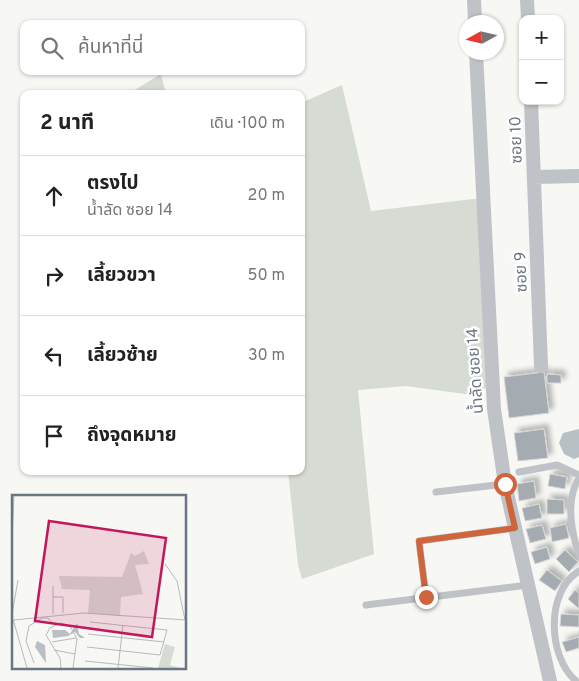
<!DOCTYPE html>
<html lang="th">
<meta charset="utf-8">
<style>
body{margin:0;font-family:Overpass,"Noto Sans Thai",sans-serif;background:#f2f2f2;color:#222}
.controls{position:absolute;right:15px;top:15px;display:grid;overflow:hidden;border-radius:10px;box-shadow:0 1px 4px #0004}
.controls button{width:45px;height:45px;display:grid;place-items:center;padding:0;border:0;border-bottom:1px solid #e0e0e0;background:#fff;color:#222;font:25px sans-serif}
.compass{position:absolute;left:459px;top:15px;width:45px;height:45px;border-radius:50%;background:#fff;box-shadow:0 1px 4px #0004;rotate:262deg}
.stop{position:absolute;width:15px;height:15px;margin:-11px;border:4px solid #ce653d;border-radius:50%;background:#fff}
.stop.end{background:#ce653d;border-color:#fff;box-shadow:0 1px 5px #0008}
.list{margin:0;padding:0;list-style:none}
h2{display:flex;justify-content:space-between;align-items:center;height:65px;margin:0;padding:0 20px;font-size:21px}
h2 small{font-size:16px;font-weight:400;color:#767676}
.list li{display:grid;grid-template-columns:32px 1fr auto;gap:15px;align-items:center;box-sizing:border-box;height:80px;padding:0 20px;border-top:1px solid #e0e0e0}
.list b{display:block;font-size:19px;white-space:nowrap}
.list p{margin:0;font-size:16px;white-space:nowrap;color:#767676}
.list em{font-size:16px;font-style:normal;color:#767676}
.icon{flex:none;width:28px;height:28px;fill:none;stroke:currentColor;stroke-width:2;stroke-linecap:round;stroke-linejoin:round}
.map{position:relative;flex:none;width:579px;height:681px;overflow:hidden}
.search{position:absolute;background:#fff;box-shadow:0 1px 4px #0004;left:20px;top:20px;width:285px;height:55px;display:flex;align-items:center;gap:12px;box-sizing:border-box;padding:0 18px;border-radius:10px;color:#767676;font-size:19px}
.panel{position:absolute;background:#fff;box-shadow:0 1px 4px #0004;left:20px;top:90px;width:285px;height:385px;border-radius:10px}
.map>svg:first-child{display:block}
.green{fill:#d6dbd4}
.water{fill:#b7c0c5}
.building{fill:#a4abb1;stroke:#d8d8d7;filter:url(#shadow)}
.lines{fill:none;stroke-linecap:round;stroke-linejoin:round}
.lane{stroke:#bfc2c6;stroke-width:7}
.street{stroke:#bfc2c6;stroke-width:14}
.route{stroke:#ce653d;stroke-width:6}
.labels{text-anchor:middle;stroke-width:5;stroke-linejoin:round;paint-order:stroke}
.street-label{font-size:16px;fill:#6a7682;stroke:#fff}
.inset-road{fill:none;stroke:#b6bbbf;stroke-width:1}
.view{fill:#c2185b;fill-opacity:0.15;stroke:#c2185b;stroke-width:2.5}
.inset-edge{fill:none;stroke:#6a7682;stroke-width:2.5}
</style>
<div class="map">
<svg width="579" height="681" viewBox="0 0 579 681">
<defs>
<filter id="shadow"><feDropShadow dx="4.5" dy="-4.5" stdDeviation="2.5" flood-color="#0004"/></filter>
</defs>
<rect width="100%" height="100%" fill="#f7f7f4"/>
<!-- green -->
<path class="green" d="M161,74L166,94H128Z
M342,85L371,211L482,198L491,387L465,394L406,386L358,390L374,554L302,579L298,565L288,471H301V103Z"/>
<!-- water -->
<path class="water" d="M579,429V457L574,459L564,454L559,443L563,433Z"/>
<!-- building -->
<path class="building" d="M544,372L549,413L509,418L504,377Z
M547,374L561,375V383H547Z
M544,429L548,458L518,461L514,433Z
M550,474L567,477L565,489L548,486Z
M534,481L536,498L519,501L517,484Z
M547,499L564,500V514H547Z
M539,504L542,518L525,521L522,508Z
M566,524L569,538L552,542L550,528Z
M542,525L546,539L530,543L526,529Z
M547,547L550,559L535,564L531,552Z
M565,550L578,562L569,572L556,559Z
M547,570L562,581L555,591L539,580Z
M575,590L579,593V609L568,599Z
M561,614L579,615V627L560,626Z
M579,637V648L566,652L562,642Z"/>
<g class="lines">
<!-- lane -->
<path class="lane" d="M519,472L557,465L579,475
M579,478C565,501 571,531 579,555
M436,492L505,484
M426,597L419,541L515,528
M366,605L528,585
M576,681C548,657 545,592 579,571"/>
<!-- street -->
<path class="street" d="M474,0L475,22
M527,0L528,19
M476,52L494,409L505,484L550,681
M531,101L541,366
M534,177L579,176"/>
</g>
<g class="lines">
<!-- route -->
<path class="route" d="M426,597L419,541L515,528L505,484"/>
</g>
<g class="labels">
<!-- street labels -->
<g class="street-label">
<text transform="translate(515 140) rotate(-92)" y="6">ซอย 10</text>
<text transform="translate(520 272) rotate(-92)" y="6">ซอย 9</text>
<text transform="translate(474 371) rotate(-94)" y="6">น้ำลัด ซอย 14</text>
</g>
</g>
<!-- overview -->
<g transform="translate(12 495)">
<rect width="174" height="174" fill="#f7f7f4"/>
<path d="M132,56L137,69L123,70L131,99L109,102L108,121L76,118L78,95L50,94L47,81L110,82L119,58L123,61ZM153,149L163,152L158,170L168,173H146Z" fill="#d6dbd4"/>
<path d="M65,128L67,139L73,143H68L63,137L56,141L41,143L40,135H53L58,139ZM25,146L33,150L34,168L23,152Z" fill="#b7c0c5"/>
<path class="inset-road" d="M0,43L2,0M153,69L165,86L173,125M41,102H51V118M0,119L6,85M41,119V91M1,124L15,173M2,125L72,118L174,125M76,139L152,147M40,147L64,143M75,152L148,160L155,135L78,127M42,155L63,159M73,166L141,173M22,168L14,146L17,131L30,123H36L42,130M49,173L48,163L34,140L38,133L49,128L58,131L65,144L61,173M106,173L111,130"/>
<path class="view" d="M37,26L154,43L140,142L23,126Z"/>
<rect width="174" height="174" class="inset-edge"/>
</g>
</svg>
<div class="controls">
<button>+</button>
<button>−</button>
</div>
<svg class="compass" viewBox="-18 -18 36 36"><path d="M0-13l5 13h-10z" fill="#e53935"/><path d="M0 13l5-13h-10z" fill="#767676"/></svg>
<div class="stop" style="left:505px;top:484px"></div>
<div class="stop end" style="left:426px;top:597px"></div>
<div class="search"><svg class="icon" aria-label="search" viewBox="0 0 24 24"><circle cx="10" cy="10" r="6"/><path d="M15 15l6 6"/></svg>ค้นหาที่นี่</div>
<section class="panel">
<h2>2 นาที<small>เดิน · 100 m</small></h2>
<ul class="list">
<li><svg class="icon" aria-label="ahead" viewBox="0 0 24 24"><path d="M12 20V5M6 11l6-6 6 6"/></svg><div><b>ตรงไป</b><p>น้ำลัด ซอย 14</p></div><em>20 m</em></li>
<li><svg class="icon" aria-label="right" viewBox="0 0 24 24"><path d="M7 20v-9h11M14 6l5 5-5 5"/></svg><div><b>เลี้ยวขวา</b></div><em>50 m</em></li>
<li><svg class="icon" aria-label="left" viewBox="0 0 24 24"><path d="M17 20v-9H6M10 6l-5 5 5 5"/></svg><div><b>เลี้ยวซ้าย</b></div><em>30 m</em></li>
<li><svg class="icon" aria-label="arrive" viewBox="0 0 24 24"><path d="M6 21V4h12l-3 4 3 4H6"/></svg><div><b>ถึงจุดหมาย</b></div></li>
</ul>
</section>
</div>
